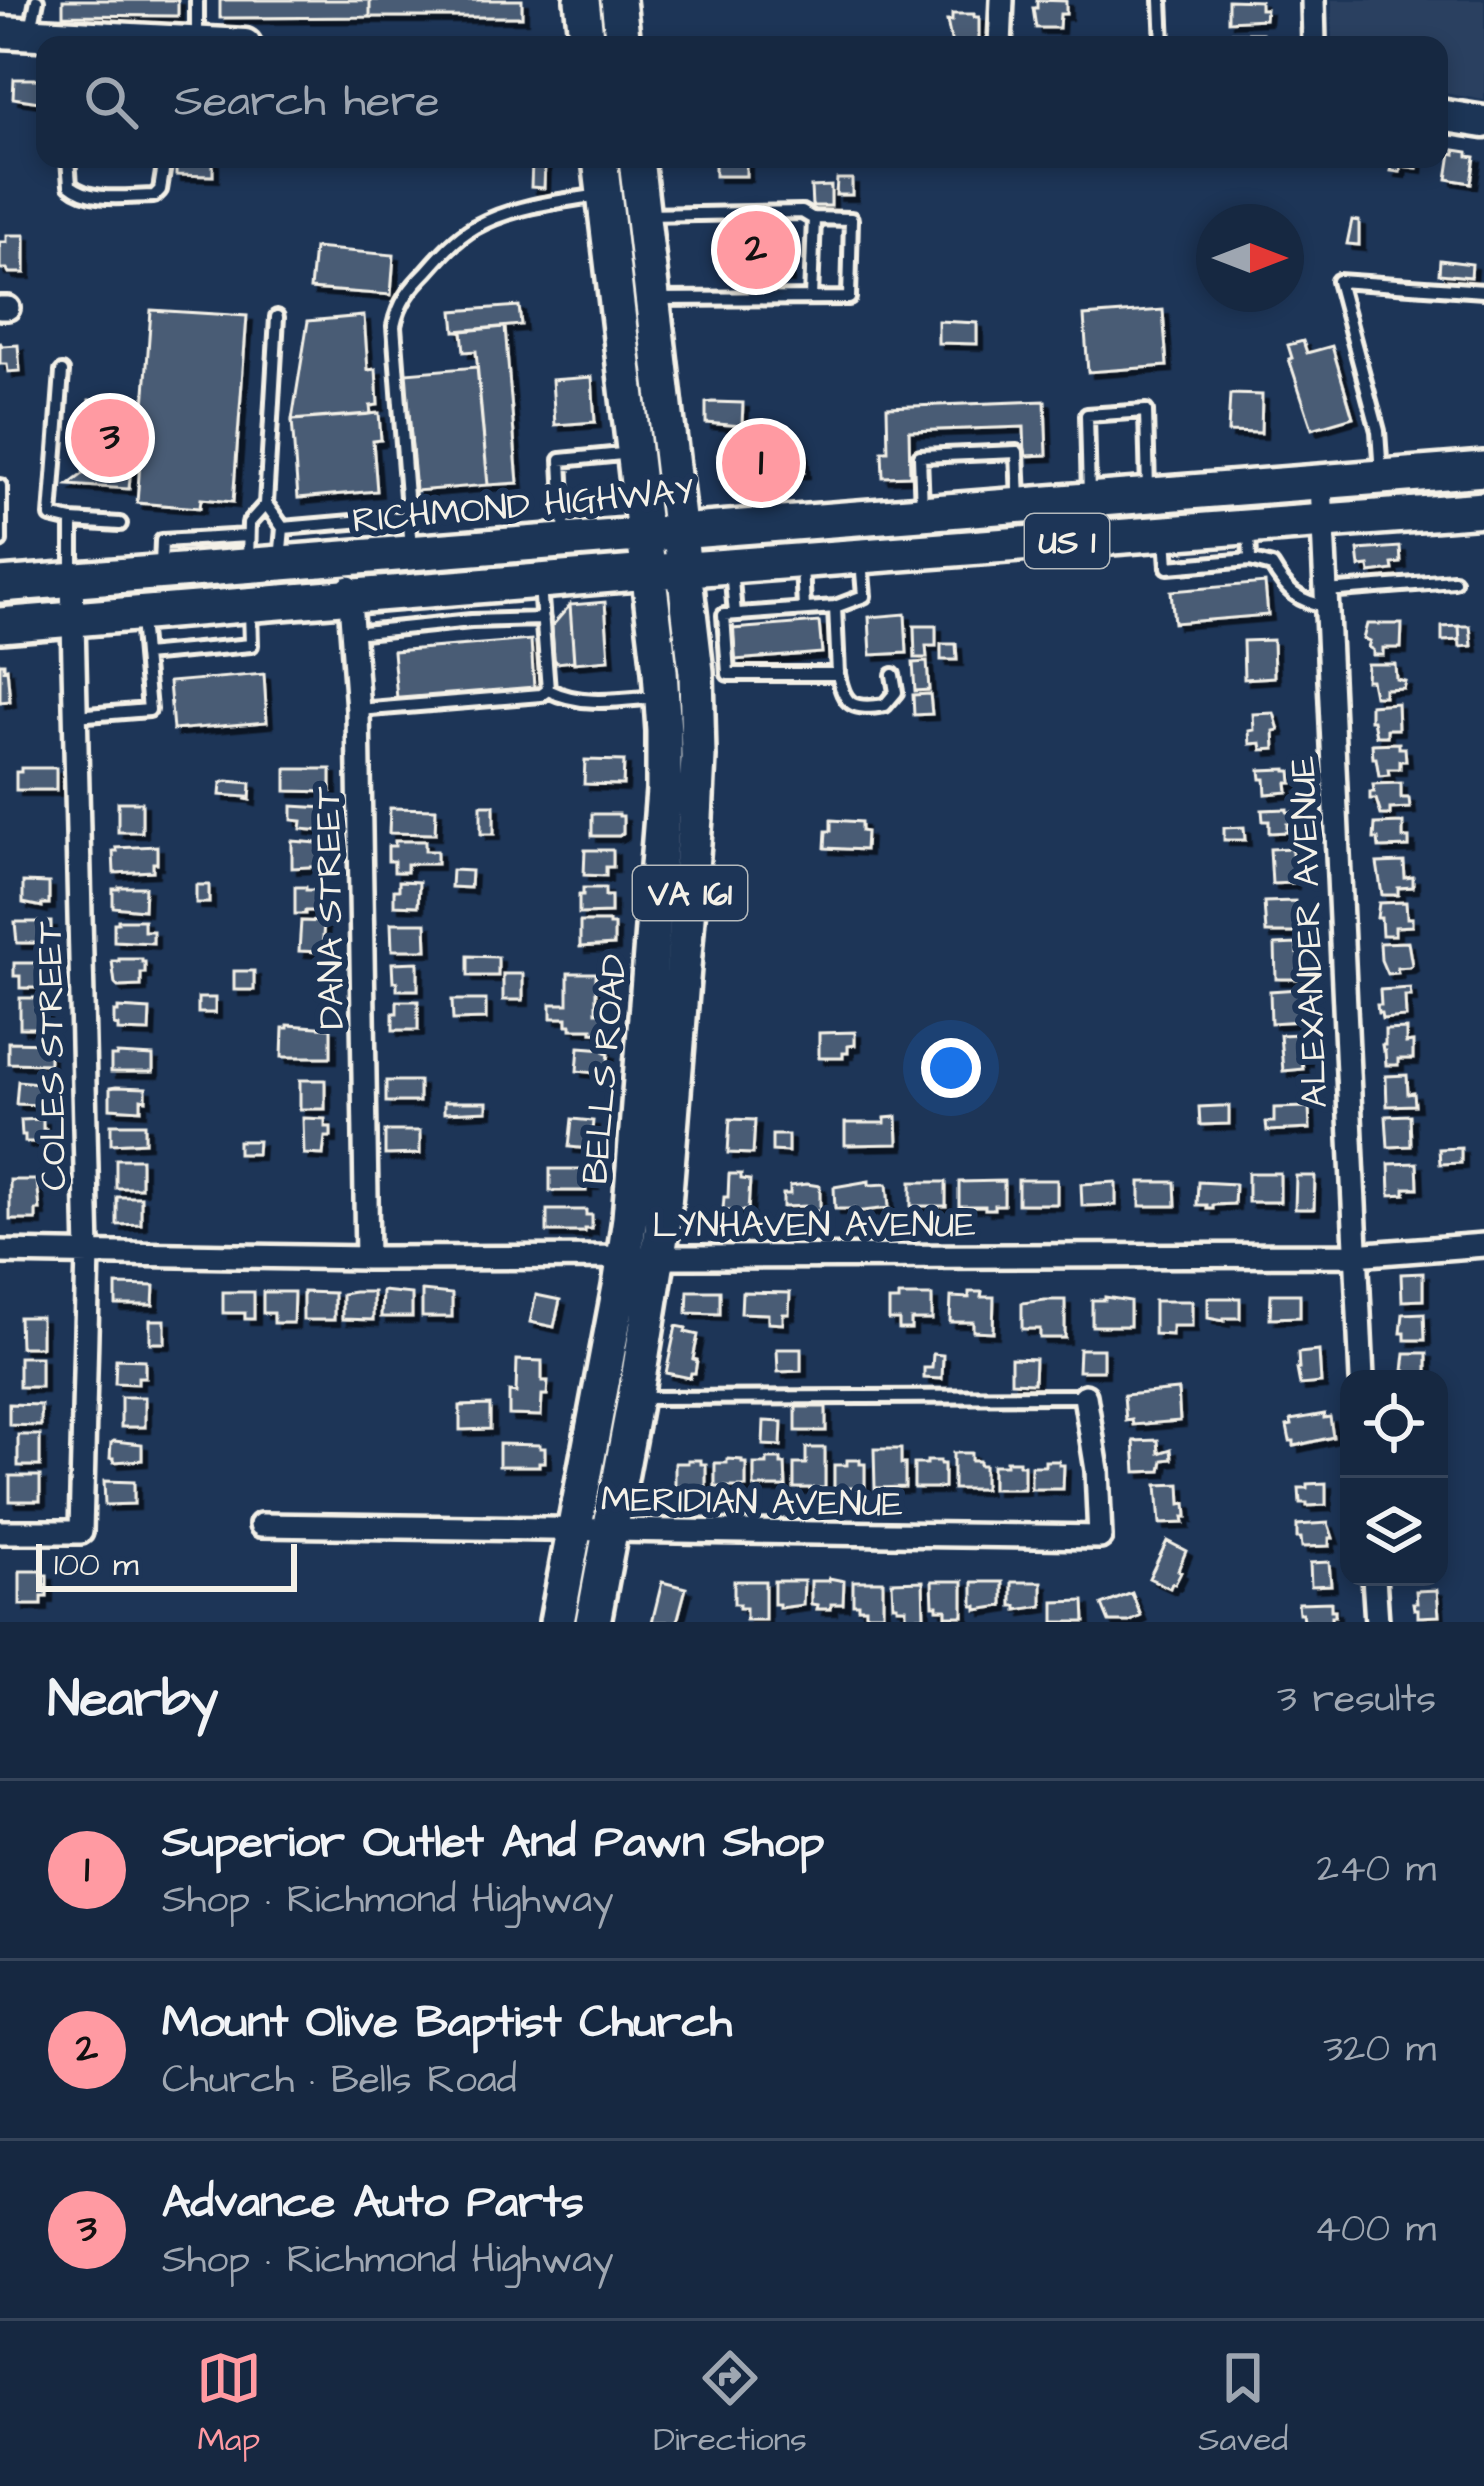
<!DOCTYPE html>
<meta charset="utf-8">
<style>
body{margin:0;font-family:"Architects Daughter",sans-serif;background:#23344c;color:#f1f3f6}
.controls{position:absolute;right:36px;bottom:36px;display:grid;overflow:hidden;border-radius:24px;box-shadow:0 6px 18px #0003}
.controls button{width:108px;height:108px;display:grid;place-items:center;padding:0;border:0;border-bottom:3px solid #35445a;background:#162841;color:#f1f3f6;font:60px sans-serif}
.compass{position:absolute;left:1196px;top:204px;width:108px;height:108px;border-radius:50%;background:#162841;box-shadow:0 6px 18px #0003;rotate:90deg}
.scale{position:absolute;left:36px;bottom:30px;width:261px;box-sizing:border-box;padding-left:12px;border:6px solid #f4f1e8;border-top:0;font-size:33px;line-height:42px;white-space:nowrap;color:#f4f1e8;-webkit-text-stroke:9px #1d3557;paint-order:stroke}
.you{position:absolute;left:951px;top:1068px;width:42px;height:42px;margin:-30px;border:9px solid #fff;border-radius:50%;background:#1a73e8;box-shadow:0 0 0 18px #1a73e833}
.badge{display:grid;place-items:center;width:78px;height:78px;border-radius:50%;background:#ff9aa2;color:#111;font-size:39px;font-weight:700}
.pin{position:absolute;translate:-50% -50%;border:6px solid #fff;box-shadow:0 3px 12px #0006}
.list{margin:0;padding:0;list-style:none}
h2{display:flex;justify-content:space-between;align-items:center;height:156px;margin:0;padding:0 48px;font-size:51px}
h2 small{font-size:39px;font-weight:400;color:#9ea6b1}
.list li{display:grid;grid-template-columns:78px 1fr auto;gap:36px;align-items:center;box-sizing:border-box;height:180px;padding:0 48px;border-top:3px solid #35445a}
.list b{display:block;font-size:45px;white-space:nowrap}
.list p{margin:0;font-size:39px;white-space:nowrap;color:#9ea6b1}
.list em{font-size:39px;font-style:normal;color:#9ea6b1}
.icon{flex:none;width:66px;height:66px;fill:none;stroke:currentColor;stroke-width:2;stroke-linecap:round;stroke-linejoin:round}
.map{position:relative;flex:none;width:1484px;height:1622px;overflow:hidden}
.search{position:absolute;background:#162841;box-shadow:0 6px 18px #0003;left:36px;right:36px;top:36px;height:132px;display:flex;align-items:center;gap:30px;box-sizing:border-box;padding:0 42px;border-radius:24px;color:#9ea6b1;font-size:45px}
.sheet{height:696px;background:#162841}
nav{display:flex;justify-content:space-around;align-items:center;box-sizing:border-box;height:168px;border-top:3px solid #35445a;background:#162841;font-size:33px;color:#9ea6b1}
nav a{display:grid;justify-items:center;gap:6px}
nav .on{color:#ff9aa2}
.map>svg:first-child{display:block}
.built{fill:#2a4060}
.building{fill:#485b74;stroke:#f4f1e8;stroke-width:3;filter:url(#shadow)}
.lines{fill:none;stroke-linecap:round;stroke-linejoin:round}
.lane-casing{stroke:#f4f1e8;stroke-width:20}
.street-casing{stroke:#f4f1e8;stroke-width:30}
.secondary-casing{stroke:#f4f1e8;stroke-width:39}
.primary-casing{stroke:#f4f1e8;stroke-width:42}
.lane{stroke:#1d3557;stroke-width:10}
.street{stroke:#1d3557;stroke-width:21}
.secondary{stroke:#1d3557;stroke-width:30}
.primary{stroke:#1d3557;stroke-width:33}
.labels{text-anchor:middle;stroke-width:12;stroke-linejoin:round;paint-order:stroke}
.shield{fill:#1d3557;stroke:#b4b9bc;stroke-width:3}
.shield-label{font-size:33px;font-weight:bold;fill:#f4f1e8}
.street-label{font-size:36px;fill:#f4f1e8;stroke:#1d3557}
</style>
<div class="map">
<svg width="1484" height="1622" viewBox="0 0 1484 1622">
<defs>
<filter id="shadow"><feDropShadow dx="5.5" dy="5.5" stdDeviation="0" flood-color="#0009"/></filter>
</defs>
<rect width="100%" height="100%" fill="#1d3557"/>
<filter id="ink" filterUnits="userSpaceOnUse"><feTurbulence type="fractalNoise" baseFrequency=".00833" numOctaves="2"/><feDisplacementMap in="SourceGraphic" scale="24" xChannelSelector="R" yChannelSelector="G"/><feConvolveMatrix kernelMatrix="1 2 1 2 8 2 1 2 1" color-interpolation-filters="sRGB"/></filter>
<g filter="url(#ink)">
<!-- built -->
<path class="built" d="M1332,0H1484V100L1439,92V45H1332Z"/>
<!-- building -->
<path class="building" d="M63,0H178V16L63,15Z
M220,0H370V17L220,18Z
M370,0H522V17H370Z
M1037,0L1066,1V14H1060L1059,28H1036L1033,8H1037Z
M1228,0L1260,1V9H1266L1265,19L1228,21Z
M952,14H974V17H979V45H952L947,21H952Z
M1227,33H1262V45H1228Z
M14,79H41L39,102L13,98Z
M1455,150L1468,152V156L1475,157L1471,183L1447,179L1451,153L1455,154Z
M176,159H213V176L176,175Z
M719,159H746V176H715V161Z
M1393,159H1418L1417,168L1401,166L1400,172L1391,171Z
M532,162L545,163L544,188L531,187Z
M837,179H852V195H836Z
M831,186V206H812L811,187Z
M1352,220L1359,221V245L1347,244Z
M774,227H789L788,277L774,276V271L730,270V262H722L723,237L729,238L730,229L774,230Z
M7,235H25V273H9L7,269H0V242H7Z
M314,248L394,255L391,295L310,289Z
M1440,260L1472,264L1471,277L1439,274Z
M519,306L521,325L455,331L453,311Z
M151,310L247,316L233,502L201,499L200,508L137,503Z
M1163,310L1167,366L1088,372L1084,316Z
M364,316L368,370L376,369L378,405L370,406L371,414L292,420L308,321Z
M938,321L977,323V344L938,343Z
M505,327L518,483L488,485L476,351L464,352L462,331Z
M1303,341L1307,353L1332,346L1353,417L1312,429L1289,359L1292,358L1288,345Z
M0,342L2,346L18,345L20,371L8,372L7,364H0Z
M477,367L488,485L416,491L405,373Z
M592,377L595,422L555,425L552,380Z
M1230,394L1262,395L1261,433L1228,432Z
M89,400L136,403L129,489L68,485L83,474Z
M1045,401L1047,455L1025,456L1024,427L909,431L910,476L883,477L882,451H888L887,407Z
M712,402L743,403L742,426L706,423V403Z
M379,413L381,440L373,441L377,491L298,498L292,420Z
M802,449L804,472L720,478L718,455Z
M1400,547L1401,563L1392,564L1393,570L1370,573L1369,566L1360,567L1358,550Z
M1265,583L1268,615L1174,623L1171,591Z
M605,602L609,660L574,663L570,605Z
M570,605L574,661L557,663L554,659L552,626Z
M905,614L907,653L871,655L869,617Z
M819,622L822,653L735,660L733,629Z
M1367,624H1402L1401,648H1383V655H1373V650L1368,647L1370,641L1363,639Z
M914,626H936V646H926L927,658H915Z
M1459,626H1470L1472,646L1460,647Z
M1459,626L1460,640L1442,641V627Z
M531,640L534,688L397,699L393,651Z
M1273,640L1274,677L1244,679L1243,641Z
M941,644H956L957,660H941Z
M927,662L929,690L915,691L913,663Z
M0,663H4V669L7,668L10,701L0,702Z
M1367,664H1395L1396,679L1405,681L1403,688L1384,689V696H1374L1371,680H1366Z
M264,674L267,722L173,730L169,682Z
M930,694L932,714L914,715L913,695Z
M1397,703L1398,729H1387V736H1376L1373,720H1370V705Z
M1274,713L1279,730L1274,731L1275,749L1262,750L1261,743L1250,744L1249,731L1254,730L1253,714Z
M1399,743V748H1405L1406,761H1400V769H1388L1389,775L1379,776L1376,758H1373L1372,744Z
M585,760L624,761L623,785L584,784Z
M21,768H56V790H16V772H21Z
M286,769H331V792L286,791Z
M1286,769V771H1291L1292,783H1287L1288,792L1266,794L1265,779H1261L1260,770Z
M227,781L251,783L250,800L246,799L247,797L220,795L221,783Z
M1401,783V798H1409L1410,808L1390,809V815H1381L1376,799H1370V792H1374L1373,784Z
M118,802H142V832H118Z
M481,805H494V834H481Z
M292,806L325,808L324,831L301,829L302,821L292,820Z
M390,808L436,809L435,834L389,833Z
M1287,809V812H1292L1293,824H1287V832L1269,833V821H1263L1262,810Z
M592,814H619V816H623V833L619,836H592Z
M831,820L861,822V831L866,832L865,850L825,848L826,831H831Z
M1403,823V838H1409V847L1379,848L1378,839H1374L1375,824Z
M1244,827L1245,840H1224V828Z
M292,841L329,844V857H324L325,866L292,868Z
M395,841H425V851H437V864H407V872H394V861H388V846H395Z
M157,846V863H153V871L114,873L113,851H117L116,848Z
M1292,848V857H1296L1297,874L1293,875V883L1272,884L1270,849Z
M585,850H613V867H606V876L584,875Z
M1404,862L1405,878L1413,877V887L1398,888V895H1382L1377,863Z
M452,870L471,871L470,888L451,887Z
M399,881L419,882L418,906L394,905V890H399Z
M23,882L49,883V904H42V907L23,903Z
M196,885H209V903H196Z
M119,887H145L144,910L113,907V889H119Z
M295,887H306V890H329V895H324V911H305V914H295Z
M583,888H605V896H611V913L579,914V895H583Z
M1295,901L1296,933H1266L1264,902Z
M1406,902L1407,918H1412V926L1395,927V935H1382L1381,918H1377L1379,903Z
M118,920H144V931H153V943L114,941V923H118Z
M301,921L324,922L322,952L299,951Z
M15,922H51V943H17Z
M580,922H609V925H614V945L580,947Z
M391,923H426L427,950H392Z
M1408,942L1412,965L1409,967L1397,968L1398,973L1387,974L1381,960L1380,943Z
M1297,944V953L1301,952L1302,970H1297V979H1276L1275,945Z
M468,956L498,957V976H468Z
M119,959H142V962H145V973H141V986L118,987L115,984L112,961H119Z
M418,962V990H397V982H393L392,963Z
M14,963H42L44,982H41V988H20V976H14Z
M234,971H254V990H234Z
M568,973H596V1012H605V1033L592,1032V1029H571V1025H567V1018H551V1004H568Z
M503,974H523V1000H503Z
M1410,988L1411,996H1405L1406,1017L1382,1019L1381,1013H1378L1377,1005H1381L1380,990Z
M1298,989L1300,1021L1271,1023L1270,991Z
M20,998H45V1028H20Z
M198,998H215V1013H198Z
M452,1000H486V1019L453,1020Z
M397,1001H418V1030H393V1013H397Z
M118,1008L150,1010L149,1032L118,1031V1026L114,1025V1012H118Z
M288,1025L331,1028V1057H282L283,1028H288Z
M1406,1029V1043L1413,1042V1059H1398V1065H1386L1385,1051H1383L1382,1045H1385V1030Z
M855,1032V1045L848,1046V1053H843V1058H819V1033Z
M1300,1034L1301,1042H1306L1307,1060H1302L1303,1069L1283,1071L1280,1035Z
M8,1042L49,1043V1064L8,1063Z
M579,1047L605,1049V1052L609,1053L607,1070H603V1074L577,1071Z
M117,1054L153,1056V1072H111V1056H117Z
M1407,1075L1408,1094L1414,1093L1415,1105L1387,1106L1386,1076Z
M300,1080H325V1109H300Z
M18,1081L49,1084L48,1103L43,1102V1105L16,1104Z
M386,1081H419V1102H386Z
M116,1087L146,1088V1100L141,1099V1110L110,1108V1088Z
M444,1102H487V1111L444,1113Z
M1220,1106H1229V1124L1200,1125L1199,1107Z
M1309,1107L1310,1129L1267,1131L1266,1122H1274V1108Z
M1410,1115L1411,1146L1388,1147L1386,1116Z
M897,1117L898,1144L845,1145V1123H885V1118Z
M303,1118L325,1119V1127H331V1137H325L323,1155L304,1154Z
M43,1119V1129H46V1133H43V1142H25V1135H22L21,1120Z
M572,1119L593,1121L590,1149L569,1147Z
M730,1119L755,1120L753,1154L728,1153Z
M111,1124H145V1142L111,1144Z
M385,1131H420V1154L385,1155Z
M772,1135H788V1152L772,1151Z
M238,1141H258L257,1154H238Z
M1461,1148V1163L1440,1164L1439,1149Z
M116,1159H141V1188H116Z
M1417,1163L1418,1188H1405V1194L1390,1195L1389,1164Z
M550,1169H587V1173H593V1184H586V1191H550Z
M1248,1173H1280V1202H1248Z
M729,1174H741V1179L750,1180L748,1211L723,1210L724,1197H728Z
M1296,1176H1315L1314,1209H1295Z
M10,1180H37L40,1210H36V1220H10Z
M1018,1180H1057V1204H1018Z
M869,1181V1185L887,1184L889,1208L854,1212V1209H835L834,1187Z
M1004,1181V1205H994V1209H985V1206H959V1182Z
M911,1182H946V1206H911Z
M1116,1182V1205L1082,1206L1081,1184Z
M1140,1182H1175L1176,1206H1140Z
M1198,1182L1235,1184L1234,1204L1213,1205V1209H1207V1205H1197Z
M807,1184L820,1186V1211H807V1206L783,1207V1194H790V1186Z
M117,1197H141V1224L117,1225Z
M547,1210H586V1215H592V1229H585V1232H547Z
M1423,1273V1300L1402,1301L1401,1274Z
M116,1285L154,1286L153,1305H116Z
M382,1291L412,1294V1317H381Z
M422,1291L452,1294V1317H422Z
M688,1291H720V1314L687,1313Z
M223,1292H254V1319H245V1313H223Z
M263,1292H294L293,1323H274V1313H263Z
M303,1292L334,1293V1320H303Z
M354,1292H373V1320L342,1319V1294Z
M742,1292L790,1293L789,1314H783V1324L768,1323V1314L741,1313Z
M969,1292H982L981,1297H994L993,1332L973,1331V1322H950L951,1297L969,1298Z
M1271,1294H1300V1317L1270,1318Z
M536,1295L560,1300L554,1327L530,1322Z
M899,1296H932V1320H911V1329H899V1320H889V1301H899Z
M1105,1297L1130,1301V1326H1092V1300H1105Z
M1208,1298H1240V1318H1224V1321L1208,1318Z
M1045,1300H1065V1338H1040V1329H1022V1303Z
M1154,1301H1192V1326H1172V1335L1154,1334Z
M1424,1313L1425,1340H1405V1333H1401L1403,1314Z
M19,1317H41V1347H20Z
M150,1320H165V1343H150Z
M676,1326L686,1328L685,1332L698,1335L693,1359L697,1360L695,1373H691L690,1378L666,1373Z
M777,1349H801V1371L778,1372Z
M1079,1349H1103V1371H1078Z
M1319,1351L1321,1383L1300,1385L1297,1369H1299L1298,1353Z
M1405,1353H1427V1379H1406V1371H1403Z
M933,1354L943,1355L942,1379L924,1378V1368H932Z
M19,1357H41V1387H19Z
M1011,1358L1035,1359L1034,1383L1011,1382Z
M116,1359L145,1360V1377H138V1384L115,1383Z
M517,1360L542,1361V1381H548L547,1395H542L541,1416L509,1415V1392L516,1393Z
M1178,1390L1180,1421L1133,1425L1132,1420L1126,1421L1124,1395Z
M121,1397H145V1427H121Z
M9,1404L41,1405V1426L9,1425Z
M490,1405V1429L460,1430V1406Z
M796,1407H826V1431H796Z
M1324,1414V1418L1330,1417L1333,1437L1294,1446V1441H1290L1287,1426L1292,1425L1291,1420Z
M764,1421L782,1422L781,1446L763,1445Z
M18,1435H40V1466H18Z
M1158,1440L1159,1453L1171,1449L1172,1459L1163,1460L1161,1471L1136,1472L1134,1441Z
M114,1441L142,1444V1460L114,1462V1458H110L111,1443Z
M499,1444L540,1445V1448H545V1462H539V1466H499Z
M806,1448H825V1488H794V1464H806Z
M874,1449H901V1464H905V1487L875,1488Z
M953,1453H971V1461H979V1465H984V1489H953Z
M727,1459L742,1460V1463H746V1487H715V1463H727Z
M767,1459H781V1464H785L786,1487H754V1464H767Z
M688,1460H701V1464H706V1487L675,1486V1463H688Z
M847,1460H860V1464H865V1488H834V1465H847Z
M927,1461H940V1464H944V1488H914V1464H927Z
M1006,1461H1019V1465H1024V1489H992V1465H1006Z
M1045,1461H1059V1465H1064L1063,1489H1031V1466H1045Z
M10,1476H40V1501H10Z
M104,1481L134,1482V1504L105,1505Z
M1326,1483V1505L1307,1506V1503H1300L1299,1488H1307V1484Z
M1180,1484L1181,1504L1186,1503L1187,1517H1183L1184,1523L1160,1524L1157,1485Z
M1328,1523L1333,1538H1329V1546L1302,1547L1301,1538H1297V1525Z
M1167,1541L1186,1551L1178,1570L1181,1572L1175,1584L1172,1583L1170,1588L1149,1578Z
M1329,1562L1331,1585L1311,1586L1310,1563Z
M20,1571H42V1575H47V1597H42V1605H20Z
M829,1578L844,1581L843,1604H831V1609H817L818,1605L811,1604V1581H829Z
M734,1581H765V1620H746V1608H739V1604H734Z
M774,1581H804L803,1605L779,1608V1604H774Z
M853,1581H883V1614H866V1608H858V1604H853Z
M923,1581L924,1617H906V1608H897V1605H893L892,1582Z
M932,1581H963V1616H946V1609H937V1605H933Z
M662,1582L686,1588L677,1622H652Z
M973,1582H1003V1606L977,1610V1606H973Z
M1012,1582H1042V1606L1017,1610V1606H1012Z
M1437,1590L1439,1616L1418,1617V1609H1414L1413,1603H1417L1416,1591Z
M1132,1593L1141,1616L1129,1622H1109L1102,1605Z
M1084,1601L1085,1622H1054V1602Z
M1331,1602V1610H1335V1616H1331V1622L1303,1620L1302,1613H1299L1298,1603Z"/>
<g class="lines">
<defs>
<path id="lane" d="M197,0V39
M1161,0L1163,45
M31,30L37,0
M68,159L70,185C91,203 128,196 154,196L160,190L165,159
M645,215L802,212L812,218L851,219L849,298L655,299
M811,298L814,218
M277,317L266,504L283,528L280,560
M62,372L51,516L72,521V576
M1381,474L1378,431L1338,281L1484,291
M0,486V541
M1089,496L1087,415L1146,411L1148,491
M922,509L920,456L1017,452L1019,500
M72,521L120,524
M283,528L409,517
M1166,536L1168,567L1250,560L1249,530
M565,538L561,460L632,453
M411,549L394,326C399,302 410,288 427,271C441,255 456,238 475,227C513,206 559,201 601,195
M248,560L249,523L266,504
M1250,560L1272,566C1286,590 1298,602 1327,606
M802,564L804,609
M161,565L162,541L248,536
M731,569L735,614
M1326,591L1454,581
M835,607L838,674H728L724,615L835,607L864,596L861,560
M141,619L144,655L251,645L250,609
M353,633L471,621L543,619
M838,674C844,706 853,710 885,705L896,692L893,675
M548,690C582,707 619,700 656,697
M358,710L541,695L548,690L540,585
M75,716L149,710L144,655
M638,1398L1085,1396"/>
<path id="street" d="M1313,0L1314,45
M1000,45L1002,0
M0,308H8
M1321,482L1362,1379
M349,587L358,710L367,1258
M0,1252L367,1258L1354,1255L1484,1245
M261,1525L1100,1537L1097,1470L1085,1396
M0,1532H81L88,1253L72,579
M1374,1577L1377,1622"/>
<path id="secondary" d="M0,32L245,45
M1439,115L1484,122"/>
<path id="primary" d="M582,0L587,45
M618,0L623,45
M0,585L1484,469
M0,625L649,572L1484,509
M557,1622L620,1287L630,1218L664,790V731L660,671L600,159
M593,1622L635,1398L662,1230L695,818L698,757L696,672L636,159"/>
</defs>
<!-- lane casing -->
<use href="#lane" class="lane-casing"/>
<!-- street casing -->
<use href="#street" class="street-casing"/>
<!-- secondary casing -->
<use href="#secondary" class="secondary-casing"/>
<!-- primary casing -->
<use href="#primary" class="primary-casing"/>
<!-- lane -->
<use href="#lane" class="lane"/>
<!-- street -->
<use href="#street" class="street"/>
<!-- secondary -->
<use href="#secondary" class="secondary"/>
<!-- primary -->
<use href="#primary" class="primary"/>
</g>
</g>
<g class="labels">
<!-- shield labels -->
<g class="shield">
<rect x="1025" y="514" width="84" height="54" rx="9"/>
<rect x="633" y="866" width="114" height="54" rx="9"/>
</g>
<g class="shield-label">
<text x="1067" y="553">US 1</text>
<text x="690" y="905">VA 161</text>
</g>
<!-- street labels -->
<g class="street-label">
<text transform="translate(523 504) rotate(-5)" y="13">RICHMOND HIGHWAY</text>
<text transform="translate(328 908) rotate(-91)" y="13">DANA STREET</text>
<text transform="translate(1307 932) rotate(-92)" y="13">ALEXANDER AVENUE</text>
<text transform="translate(50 1056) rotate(-91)" y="13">COLES STREET</text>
<text transform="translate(603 1069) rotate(-85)" y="13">BELLS ROAD</text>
<text x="814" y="1236">LYNHAVEN AVENUE</text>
<text transform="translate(752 1500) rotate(1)" y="13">MERIDIAN AVENUE</text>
</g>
</g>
</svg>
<div class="controls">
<button><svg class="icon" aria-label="locate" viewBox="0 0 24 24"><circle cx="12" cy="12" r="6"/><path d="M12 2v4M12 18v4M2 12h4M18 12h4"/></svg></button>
<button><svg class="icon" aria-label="layers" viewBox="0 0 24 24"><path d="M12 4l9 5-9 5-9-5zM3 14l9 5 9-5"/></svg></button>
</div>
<svg class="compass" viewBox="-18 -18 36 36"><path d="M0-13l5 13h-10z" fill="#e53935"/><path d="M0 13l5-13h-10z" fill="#9ea6b1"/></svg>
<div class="scale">100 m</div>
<div class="you"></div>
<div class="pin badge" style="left:761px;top:463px">1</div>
<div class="pin badge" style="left:756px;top:250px">2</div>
<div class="pin badge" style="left:110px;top:438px">3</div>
<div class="search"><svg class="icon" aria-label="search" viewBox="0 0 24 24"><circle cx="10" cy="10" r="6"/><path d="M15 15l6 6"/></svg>Search here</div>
</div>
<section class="sheet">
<h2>Nearby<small>3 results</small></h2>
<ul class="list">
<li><span class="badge">1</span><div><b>Superior Outlet And Pawn Shop</b><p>Shop · Richmond Highway</p></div><em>240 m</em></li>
<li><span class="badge">2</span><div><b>Mount Olive Baptist Church</b><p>Church · Bells Road</p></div><em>320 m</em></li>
<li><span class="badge">3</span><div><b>Advance Auto Parts</b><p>Shop · Richmond Highway</p></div><em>400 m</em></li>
</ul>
</section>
<nav>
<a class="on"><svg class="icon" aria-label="map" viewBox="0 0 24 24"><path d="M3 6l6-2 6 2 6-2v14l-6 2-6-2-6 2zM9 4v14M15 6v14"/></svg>Map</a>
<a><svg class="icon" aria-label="directions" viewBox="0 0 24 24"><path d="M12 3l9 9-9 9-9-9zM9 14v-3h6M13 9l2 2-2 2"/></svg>Directions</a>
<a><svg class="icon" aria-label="saved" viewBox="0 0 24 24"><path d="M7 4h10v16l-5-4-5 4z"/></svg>Saved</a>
</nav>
